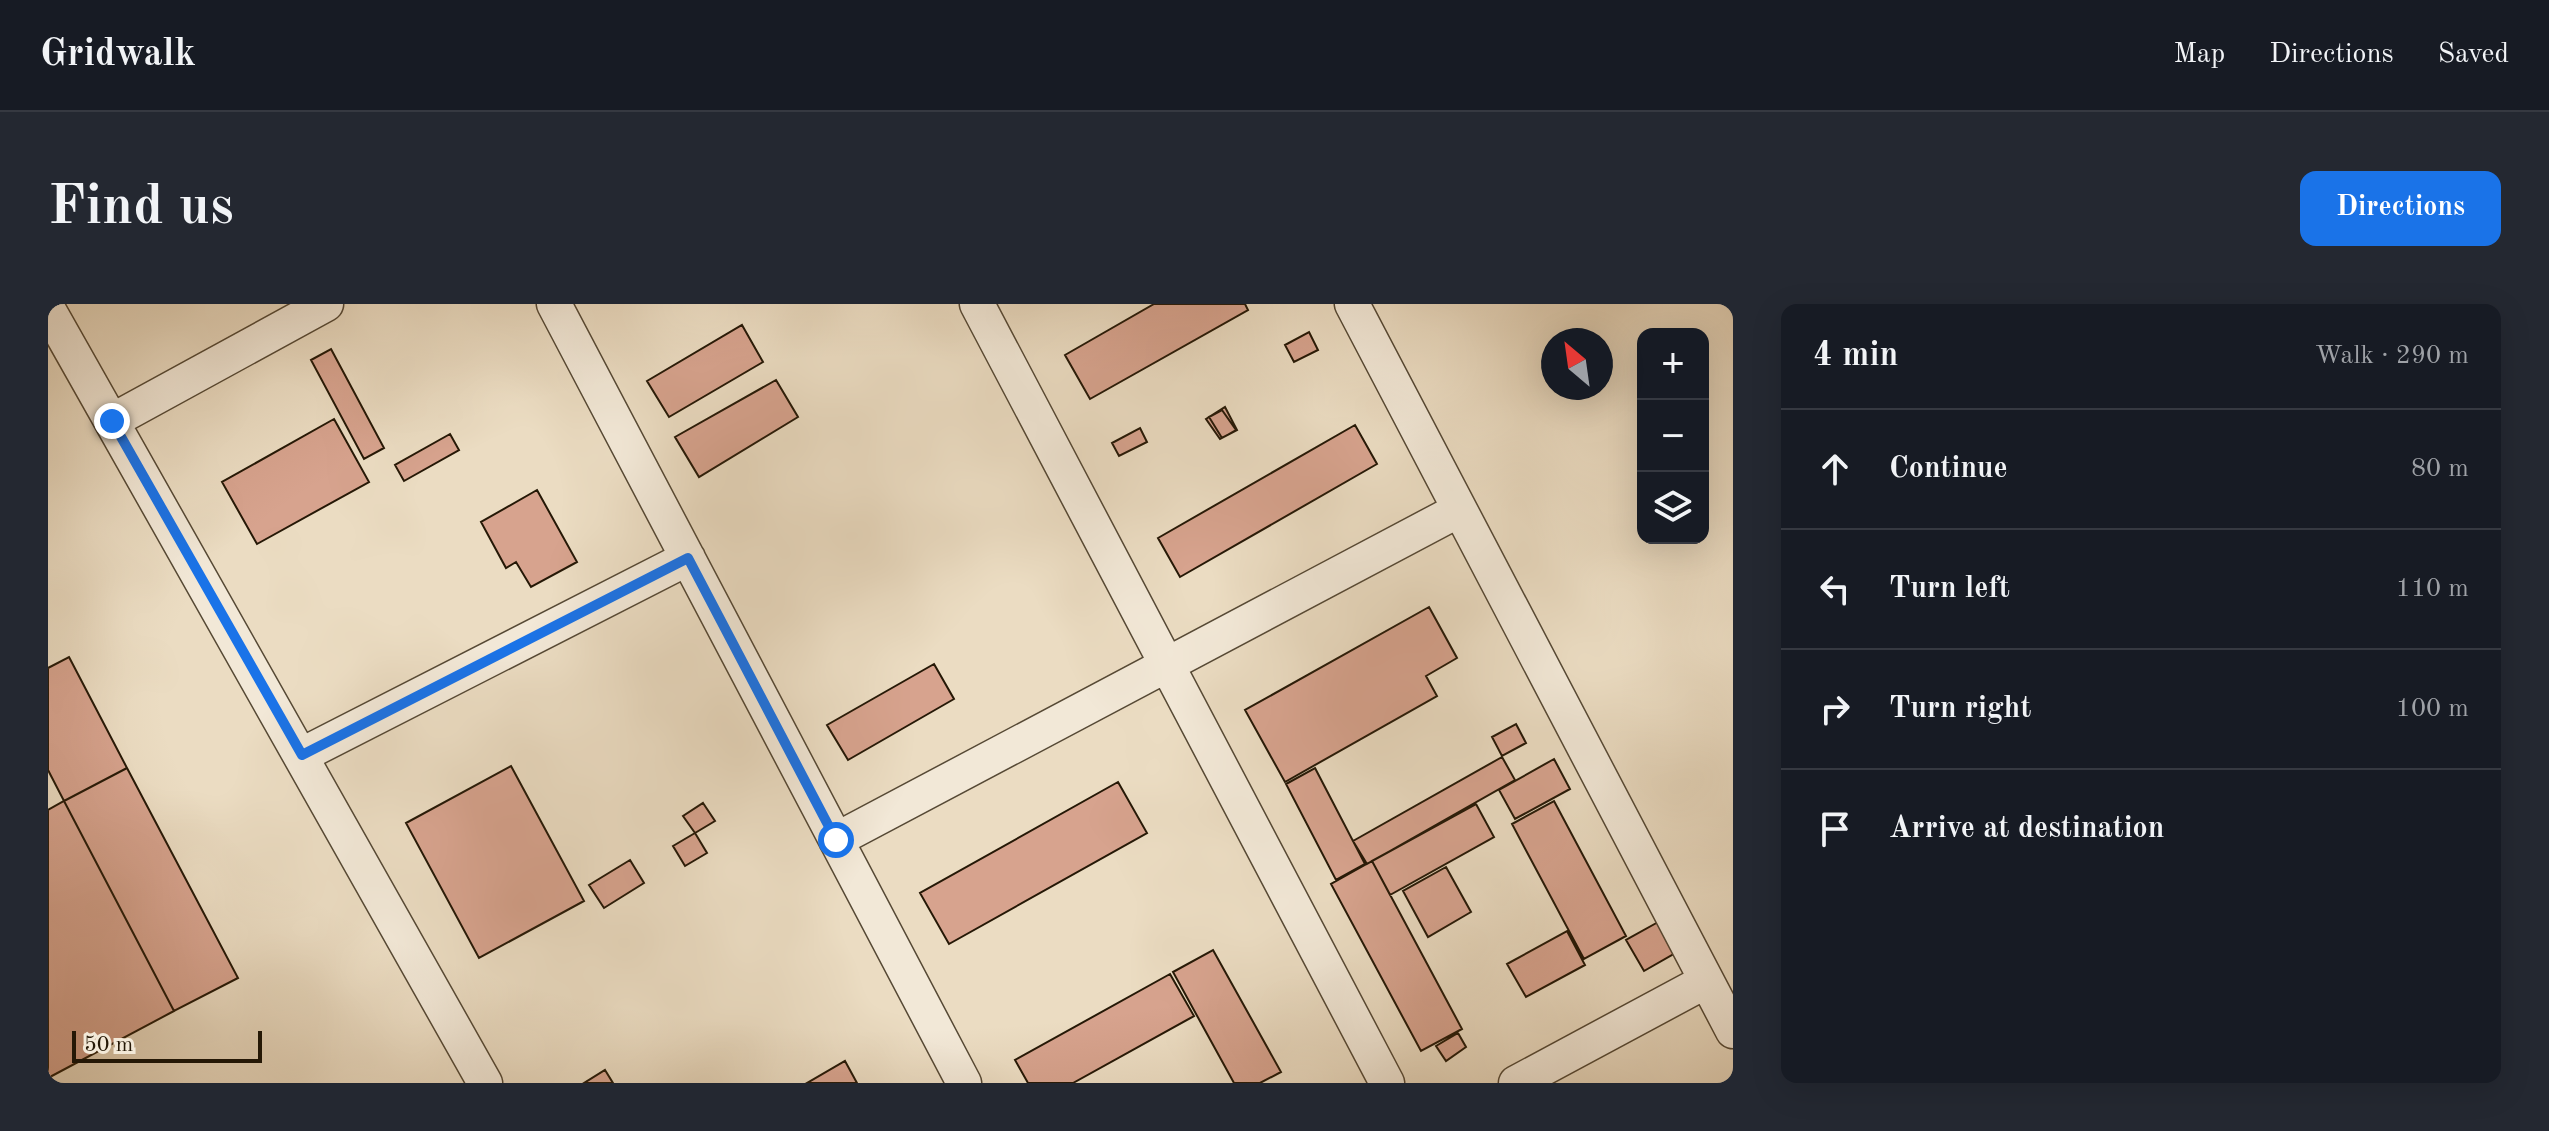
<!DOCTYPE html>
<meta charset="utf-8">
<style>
body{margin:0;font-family:"Old Standard TT",serif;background:#242831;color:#f1f3f6}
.controls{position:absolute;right:24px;top:24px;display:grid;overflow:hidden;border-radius:16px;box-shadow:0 8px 32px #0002}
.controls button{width:72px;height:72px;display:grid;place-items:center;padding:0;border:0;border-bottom:2px solid #363941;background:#171b24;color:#f1f3f6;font:40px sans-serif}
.compass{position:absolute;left:1493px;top:24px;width:72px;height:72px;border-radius:50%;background:#171b24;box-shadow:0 8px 32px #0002;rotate:331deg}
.scale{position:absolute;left:24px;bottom:20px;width:190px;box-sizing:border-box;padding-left:8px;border:4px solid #251806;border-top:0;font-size:22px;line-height:28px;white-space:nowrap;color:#251806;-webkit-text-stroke:6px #f2e8d7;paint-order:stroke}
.stop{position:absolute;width:24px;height:24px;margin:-18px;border:6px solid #1a73e8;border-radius:50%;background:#fff}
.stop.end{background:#1a73e8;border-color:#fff;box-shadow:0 2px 8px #0008}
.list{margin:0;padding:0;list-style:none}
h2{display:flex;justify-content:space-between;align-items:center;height:104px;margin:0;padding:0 32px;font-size:34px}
h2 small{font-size:26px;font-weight:400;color:#9ea1a6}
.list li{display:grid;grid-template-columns:52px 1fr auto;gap:24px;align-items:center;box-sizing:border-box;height:120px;padding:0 32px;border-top:2px solid #363941}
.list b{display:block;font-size:30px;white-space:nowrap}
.list em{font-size:26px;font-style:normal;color:#9ea1a6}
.icon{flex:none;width:44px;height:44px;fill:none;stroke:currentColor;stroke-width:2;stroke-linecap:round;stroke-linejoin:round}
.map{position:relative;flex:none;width:1685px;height:779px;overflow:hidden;border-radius:16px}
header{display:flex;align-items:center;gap:48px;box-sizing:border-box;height:112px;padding:0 40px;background:#171b24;border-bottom:2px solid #363941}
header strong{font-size:38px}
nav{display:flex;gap:44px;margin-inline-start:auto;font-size:28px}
.intro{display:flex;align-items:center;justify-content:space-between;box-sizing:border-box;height:192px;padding:0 48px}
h1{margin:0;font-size:56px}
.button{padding:20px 36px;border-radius:16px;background:#1a73e8;color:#fff;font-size:28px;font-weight:700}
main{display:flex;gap:48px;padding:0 48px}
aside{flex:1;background:#171b24;border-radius:16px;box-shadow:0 8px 32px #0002}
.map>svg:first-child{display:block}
.building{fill:#d7a38e;stroke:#251806;stroke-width:2}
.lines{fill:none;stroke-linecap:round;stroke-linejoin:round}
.minor-casing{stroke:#564935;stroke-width:37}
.minor{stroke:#f2e8d7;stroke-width:34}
.route{stroke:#1a73e8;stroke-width:10}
</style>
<header>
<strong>Gridwalk</strong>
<nav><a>Map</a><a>Directions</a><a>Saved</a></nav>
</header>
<div class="intro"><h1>Find us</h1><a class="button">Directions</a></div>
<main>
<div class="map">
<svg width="1685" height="779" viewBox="0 0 1685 779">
<rect width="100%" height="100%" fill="#ebdcc2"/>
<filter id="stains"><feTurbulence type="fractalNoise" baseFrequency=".0025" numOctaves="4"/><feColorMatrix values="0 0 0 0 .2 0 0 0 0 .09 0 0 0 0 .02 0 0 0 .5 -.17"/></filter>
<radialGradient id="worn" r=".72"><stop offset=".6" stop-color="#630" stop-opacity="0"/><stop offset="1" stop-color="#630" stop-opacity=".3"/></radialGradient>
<!-- building -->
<path class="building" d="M1106,0H1197L1200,6L1042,95L1017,51Z
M694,21L715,58L621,113L599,77Z
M1261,28L1270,46L1246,58L1237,41Z
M283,45L336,144L316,155L263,56Z
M728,76L750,113L651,173L627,133Z
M1177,103L1189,126L1172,135L1158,115Z
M1174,106L1188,126L1174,134L1161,113Z
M286,115L321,178L209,240L174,178Z
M1307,121L1329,160L1132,273L1110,234Z
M1092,124L1099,138L1071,152L1064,139Z
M402,130L411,146L356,177L347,161Z
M489,186L529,258L483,283L468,258L458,264L433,218Z
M1381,303L1409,354L1378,372L1389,392L1237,478L1197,406Z
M21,353L79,464L16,497L0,466V364Z
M886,360L906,395L800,456L779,421Z
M1468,420L1478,439L1454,452L1444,433Z
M1454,453L1467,476L1319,560L1305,537Z
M1506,455L1522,485L1467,515L1451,486Z
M463,462L536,597L431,654L358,519Z
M79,464L190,674L126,707L16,497Z
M1267,464L1317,560L1288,576L1238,480Z
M1070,478L1099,529L901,640L872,589Z
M16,497L126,707L0,774V506Z
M1506,497L1578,632L1536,655L1464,520Z
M655,499L667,517L647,529L635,512Z
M1428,500L1446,533L1342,591L1324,557Z
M647,529L659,549L637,562L625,542Z
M582,556L596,579L556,604L541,581Z
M1324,557L1414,725L1373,747L1283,580Z
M1398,563L1423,608L1380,633L1355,587Z
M1612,617L1629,648L1596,667L1578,636Z
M1519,627L1537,661L1478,693L1459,660Z
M1165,646L1233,768L1212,779H1186L1125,668Z
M1122,670L1146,712L1025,779H980L967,756Z
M1410,729L1418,743L1398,757L1388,742Z
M797,757L809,779H759Z
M557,766L565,779H536Z"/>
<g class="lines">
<defs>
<path id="minor" d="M506,0L916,779
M929,0L1339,779
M1304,0L1685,727
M0,5L437,779
M64,117L278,0
M254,451L640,254
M788,536L1411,206
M1468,779L1658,677"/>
</defs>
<!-- minor casing -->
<use href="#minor" class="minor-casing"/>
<!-- minor -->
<use href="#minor" class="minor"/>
</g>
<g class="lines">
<!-- route -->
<path class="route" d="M64,117L254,451L640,254L788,536"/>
</g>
<rect width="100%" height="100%" filter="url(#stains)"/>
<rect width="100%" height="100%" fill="url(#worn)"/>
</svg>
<div class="controls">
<button>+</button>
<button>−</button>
<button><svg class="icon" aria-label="layers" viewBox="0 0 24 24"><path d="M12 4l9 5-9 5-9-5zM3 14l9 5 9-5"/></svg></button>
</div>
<svg class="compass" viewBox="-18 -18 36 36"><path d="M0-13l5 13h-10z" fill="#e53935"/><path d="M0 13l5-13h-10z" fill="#9ea1a6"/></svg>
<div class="scale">50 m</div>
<div class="stop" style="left:788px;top:536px"></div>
<div class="stop end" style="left:64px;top:117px"></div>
</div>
<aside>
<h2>4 min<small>Walk · 290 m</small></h2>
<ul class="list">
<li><svg class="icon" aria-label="ahead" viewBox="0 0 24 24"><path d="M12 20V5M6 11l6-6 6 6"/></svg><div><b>Continue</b></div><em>80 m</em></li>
<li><svg class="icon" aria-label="left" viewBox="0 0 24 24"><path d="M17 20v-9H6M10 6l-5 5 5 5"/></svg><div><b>Turn left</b></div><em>110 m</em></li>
<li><svg class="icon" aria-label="right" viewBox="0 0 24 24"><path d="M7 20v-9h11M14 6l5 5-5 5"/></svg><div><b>Turn right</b></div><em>100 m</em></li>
<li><svg class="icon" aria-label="arrive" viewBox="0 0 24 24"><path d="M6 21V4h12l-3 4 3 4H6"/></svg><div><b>Arrive at destination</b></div></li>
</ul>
</aside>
</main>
